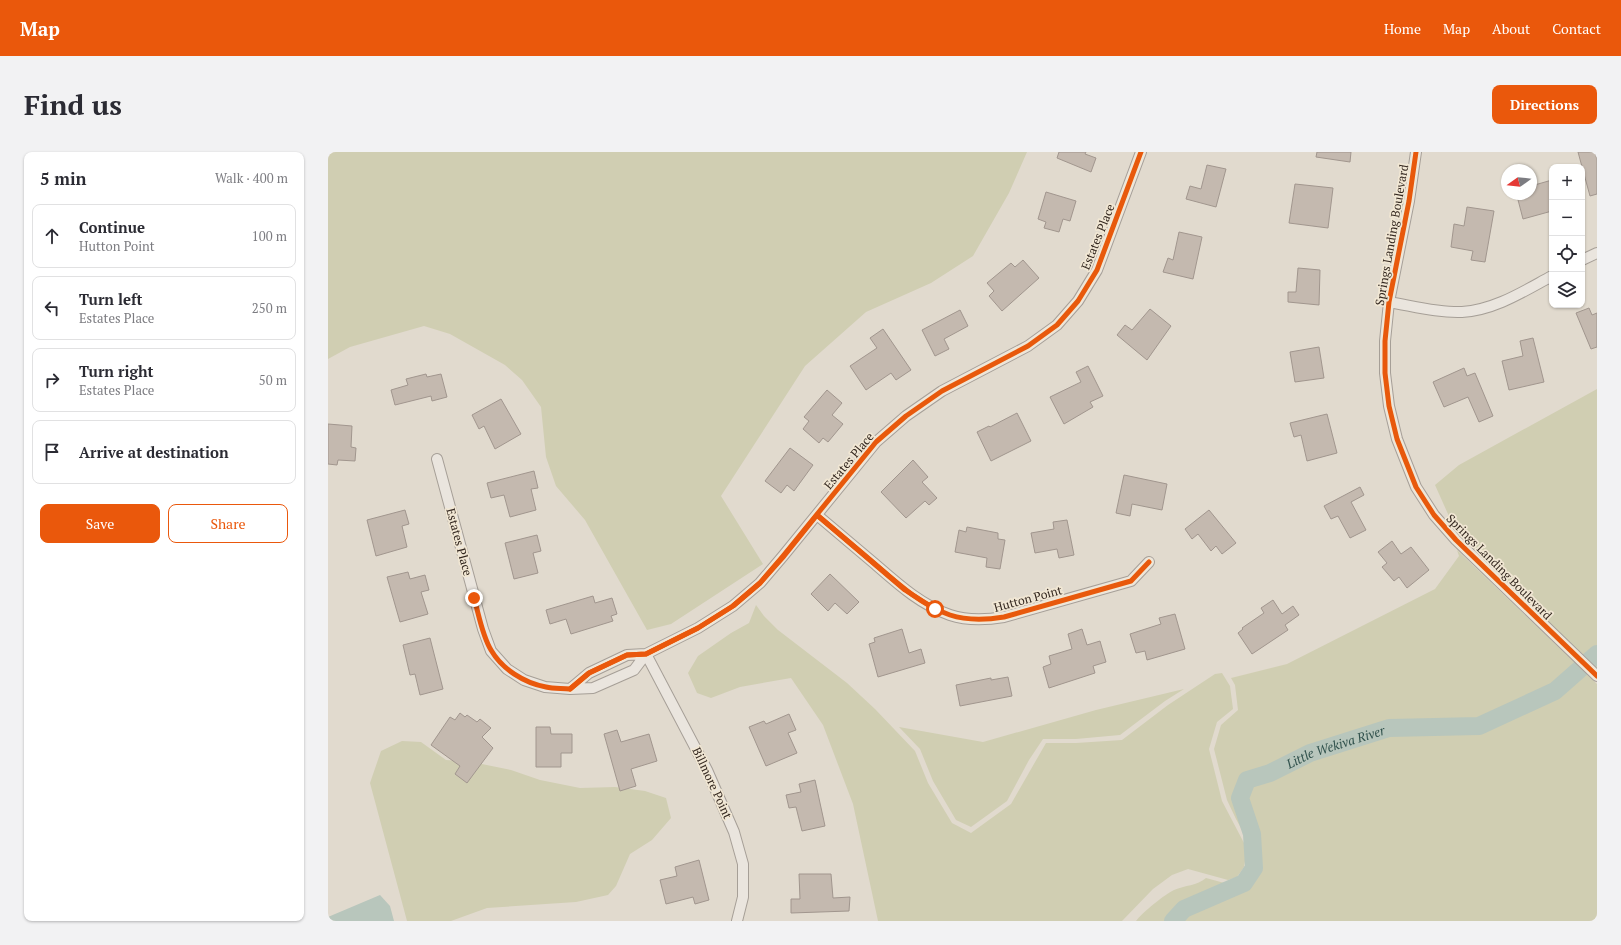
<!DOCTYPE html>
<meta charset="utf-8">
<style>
body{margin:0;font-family:"PT Serif",serif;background:#f2f2f3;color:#2b2b33}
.controls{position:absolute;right:12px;top:12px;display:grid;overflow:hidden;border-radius:8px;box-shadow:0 1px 3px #0004}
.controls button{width:36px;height:36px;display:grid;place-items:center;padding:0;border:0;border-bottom:1px solid #e1e1e2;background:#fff;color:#2b2b33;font:20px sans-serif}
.compass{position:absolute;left:1173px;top:12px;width:36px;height:36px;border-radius:50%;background:#fff;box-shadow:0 1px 3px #0004;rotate:255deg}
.stop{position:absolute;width:12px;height:12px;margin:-9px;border:3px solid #ea580c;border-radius:50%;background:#fff}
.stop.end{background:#ea580c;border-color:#fff;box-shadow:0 1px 4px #0008}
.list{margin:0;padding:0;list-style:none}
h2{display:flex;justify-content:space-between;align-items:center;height:52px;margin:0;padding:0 16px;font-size:17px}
h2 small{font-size:13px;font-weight:400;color:#7c7c81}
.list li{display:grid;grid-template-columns:26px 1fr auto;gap:12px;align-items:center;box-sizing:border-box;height:64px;margin:0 8px 8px;padding:0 8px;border:1px solid #e1e1e2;border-radius:8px}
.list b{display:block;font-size:15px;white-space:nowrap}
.list p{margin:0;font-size:13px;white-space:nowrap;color:#7c7c81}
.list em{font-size:13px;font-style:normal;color:#7c7c81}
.actions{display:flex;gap:8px;padding:12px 16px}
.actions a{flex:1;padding:9px 0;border:1px solid #ea580c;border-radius:8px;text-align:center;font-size:14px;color:#ea580c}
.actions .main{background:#ea580c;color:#fff}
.icon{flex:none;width:22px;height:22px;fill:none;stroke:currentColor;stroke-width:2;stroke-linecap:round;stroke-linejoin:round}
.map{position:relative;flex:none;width:1269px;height:769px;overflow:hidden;border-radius:8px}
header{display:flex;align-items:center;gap:24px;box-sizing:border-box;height:56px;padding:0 20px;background:#ea580c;color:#fff}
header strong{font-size:19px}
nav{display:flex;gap:22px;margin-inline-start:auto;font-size:14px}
.intro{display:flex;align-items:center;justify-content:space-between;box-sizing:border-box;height:96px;padding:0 24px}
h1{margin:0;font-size:28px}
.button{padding:10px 18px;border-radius:8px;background:#ea580c;color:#fff;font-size:14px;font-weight:700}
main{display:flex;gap:24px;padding:0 24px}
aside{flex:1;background:#fff;border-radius:8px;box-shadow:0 1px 3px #0004}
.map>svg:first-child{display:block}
.green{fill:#d0ceb2}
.water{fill:#b8c6bc}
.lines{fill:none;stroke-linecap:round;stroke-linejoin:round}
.river{stroke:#b8c6bc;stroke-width:18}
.building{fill:#c4b9af;stroke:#a1968e}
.minor-casing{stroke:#a69f97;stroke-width:12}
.minor{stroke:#eae5de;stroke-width:10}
.cycleway-casing{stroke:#f1e7d4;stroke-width:8}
.cycleway{stroke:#e8590c;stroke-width:5}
.route{stroke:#ea580c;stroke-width:5}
.labels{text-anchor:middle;stroke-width:3.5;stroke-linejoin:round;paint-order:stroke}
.street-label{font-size:12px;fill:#342820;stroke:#f1e7d4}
.water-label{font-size:13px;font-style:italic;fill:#31524d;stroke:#f1e7d4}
</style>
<header>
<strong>Map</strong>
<nav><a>Home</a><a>Map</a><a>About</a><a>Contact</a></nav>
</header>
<div class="intro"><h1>Find us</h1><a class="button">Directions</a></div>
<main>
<aside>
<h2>5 min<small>Walk · 400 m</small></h2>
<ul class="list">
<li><svg class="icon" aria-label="ahead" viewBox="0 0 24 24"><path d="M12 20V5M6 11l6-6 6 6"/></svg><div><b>Continue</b><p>Hutton Point</p></div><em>100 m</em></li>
<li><svg class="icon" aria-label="left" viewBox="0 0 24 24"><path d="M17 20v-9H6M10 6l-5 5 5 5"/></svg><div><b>Turn left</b><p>Estates Place</p></div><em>250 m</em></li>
<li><svg class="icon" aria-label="right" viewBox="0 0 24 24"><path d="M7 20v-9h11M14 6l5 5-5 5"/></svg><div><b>Turn right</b><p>Estates Place</p></div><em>50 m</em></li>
<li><svg class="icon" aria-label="arrive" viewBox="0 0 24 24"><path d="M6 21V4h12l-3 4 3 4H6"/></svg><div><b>Arrive at destination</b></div></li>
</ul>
<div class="actions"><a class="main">Save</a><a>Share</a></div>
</aside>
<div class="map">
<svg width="1269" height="769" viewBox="0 0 1269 769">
<rect width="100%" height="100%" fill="#e1dace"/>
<!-- green -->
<path class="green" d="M0,0H699L681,41L645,104L603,131L538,160L477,214L393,344L435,412L343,472L319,478L257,368L228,334L218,305L213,255L194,228L177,213L122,182L96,174L22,195L0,207Z
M1269,237V516L1132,385L1123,374L1120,362L1107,333L1131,313Z
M1129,398L1269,532V769H808C814,761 837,742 846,738C857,733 869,734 878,726L900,732L912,729L920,717L923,704L920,689L908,667L899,648L886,597L893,573L910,558L907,533L903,526L959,512L1107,437L1131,404Z
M428,453L436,464L450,478L519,531L547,557L587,599L600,631L624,671L643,681L683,652L718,591H748L794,588L840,553L887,522L894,521L902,534L905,557L889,570L881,597L894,649L916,691L918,704L916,715L909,725L900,728L860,717L844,723L825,737L794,769H550L525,652L495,573L463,526L412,535L383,546L369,541L360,521L370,504L403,481L421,471Z
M856,537L837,549L792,583L748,587H715L701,608L679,649L643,675L628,668L605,629L592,597L571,575L655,590L768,558Z
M74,589L93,590L118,608L144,610L183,618L212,628L252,636L287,635L317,639L338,646L343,666L324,688L302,702L288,734L280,743L248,750L159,756L123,769H79L42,631L53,599Z"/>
<!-- water -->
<path class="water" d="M52,743L62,754L66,769H0V765Z"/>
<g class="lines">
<!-- river -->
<path class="river" id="s1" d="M845,769L856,757L916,731L926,716L924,682L912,646L919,628L942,621L982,601L1061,576L1151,574L1227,539L1269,502"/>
</g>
<!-- building -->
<path class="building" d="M731,0H758L757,2L768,6L763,20L729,6Z
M989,0H1023L1022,10L988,5Z
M1250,0H1267L1269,8V42L1262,44Z
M879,13L898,17L888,55L858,47L862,34L873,37Z
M1224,28V59L1195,67L1189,44L1203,42V34Z
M967,32L1005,36L1000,76L961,71Z
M718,40L748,49L742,69L735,67L731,80L716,76L718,70L710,67Z
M1139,55L1166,59L1157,110L1143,108L1145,99L1123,95L1126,72L1136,74Z
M851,80L874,85L865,127L835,120L840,106L845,108Z
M695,108L711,126L674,159L661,144L666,139L659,131L683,111L687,115Z
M970,116L992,118L991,153L960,150V140H968Z
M1261,156L1264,163L1269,161V195L1263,197L1248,161Z
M822,157L843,174L819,208L789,183L797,173L804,178Z
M632,158L640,174L616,187L621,197L607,204L594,178Z
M555,177L583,218L568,228L563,221L538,238L522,214L549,196L542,186Z
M1205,186L1216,230L1181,238L1174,209L1195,204L1192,189Z
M991,195L996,226L967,230L962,200Z
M760,214L775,244L762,250L765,255L736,272L722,245L753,230L748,220Z
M1136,216L1139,224L1147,221L1165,264L1151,270L1140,245L1116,255L1105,230Z
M98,222L99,225L113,222L119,245L104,249L103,244L67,253L63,238L80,233L78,227Z
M499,238L514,251L504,263L515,272L500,290L495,286L491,291L475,277L481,269L476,265Z
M173,247L193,282L167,297L156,274L151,277L144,263Z
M689,261L703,289L663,309L649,280L661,274L662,275Z
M999,262L1009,301L979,309L973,283L966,285L962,271Z
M0,272L24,274L23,295L28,296L27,309L10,308L9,313L0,312Z
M462,296L485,313L466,339L459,333L453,341L437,329Z
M585,308L600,325L594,330L609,346L601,353L597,349L578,366L553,340Z
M206,319L210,336L203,337L208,358L182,365L176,343L163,346L159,331Z
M796,323L839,332L834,358L804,352L802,364L788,361Z
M1032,335L1036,343L1023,350L1038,378L1022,386L1010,364L1003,367L996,354Z
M77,358L81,372L74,374L79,395L48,404L39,368Z
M881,358L908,391L894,402L888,394L883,399L870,382L864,387L857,377Z
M739,368L746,403L731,406L729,397L707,401L703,381L726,377L725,370Z
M639,375L670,381V387L677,388L672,417L658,415L659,406L627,400L631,378L638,380Z
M209,383L213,399L205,401L210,421L186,427L177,391Z
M1064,389L1073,402L1083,395L1101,418L1079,436L1071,425L1066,429L1054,415L1059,411L1050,400Z
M80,420L82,427L97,423L101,438L93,440L100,462L72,470L59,425Z
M502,422L531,450L519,462L507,451L500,459L483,442Z
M265,444L267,451L284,446L289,462L283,464L285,469L243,482L238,467L222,472L218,458Z
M945,448L954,462L965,454L971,463L957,473L960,478L924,502L910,481L915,477L914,476L936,461L933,456Z
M847,462L857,497L819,508L817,499L808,501L802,482L833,472L831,466Z
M574,477L581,501L593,497L597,511L550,525L541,492L547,490L546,486Z
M754,477L759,493L772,489L778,510L765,514L767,521L721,536L715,515L723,512L721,504L744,497L740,482Z
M102,486L115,537L92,543L87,522L82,523L75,493Z
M680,525L684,544L632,554L628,533L663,526V528Z
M132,561L137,565L139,563L149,570L152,567L163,576L154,585L165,596L139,631L127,622L132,614L103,593L122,565L127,568Z
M461,562L468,578L460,581L469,601L438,614L421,575L436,569L438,572Z
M208,575H222L223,582H244V601H233V615H208Z
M289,578L293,590L321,582L329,609L303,617L308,634L292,639L276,582Z
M487,628L497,674L474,679L468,655L461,656L458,643L473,640L471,632Z
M371,708L381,748L367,752L365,745L338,752L332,728L349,724L347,715Z
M471,722H503L505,746L522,745L521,759L463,761V747H472Z"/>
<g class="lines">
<defs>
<path id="minor" d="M1088,0L1081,49L1061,150L1057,189V221L1061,254L1069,287L1088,335L1106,363L1128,388L1269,524
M1254,108L1269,101
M1061,150C1085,154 1110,161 1134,160C1167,158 1196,139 1224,124
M109,307L155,477L163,499L179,517L196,528L217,535L242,537L265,536L306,518L318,502
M489,363C508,379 528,396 547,412C570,432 593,453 622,463C640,469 658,468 676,465L803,429L821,410
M318,502L379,618L406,680L415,712V745L409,769
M242,537L261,521L299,503L318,502L370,476L405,454L432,431L455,404L548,290L578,264L614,239L700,194L729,173L750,149L769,118L813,0"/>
</defs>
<!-- minor casing -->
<use href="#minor" class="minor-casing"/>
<!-- minor -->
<use href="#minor" class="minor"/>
<defs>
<path id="cycleway" d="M1088,0L1081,49L1061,150L1057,189V221L1061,254L1069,287L1088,335L1106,363L1128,388L1269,524
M489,363C508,379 528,396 547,412C570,432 593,453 622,463C640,469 658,468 676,465L803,429L821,410
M242,537L261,521L299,503L318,502L370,476L405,454L432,431L455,404L548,290L578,264L614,239L700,194L729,173L750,149L769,118L813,0"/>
</defs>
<!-- cycleway casing -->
<use href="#cycleway" class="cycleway-casing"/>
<!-- cycleway -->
<use href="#cycleway" class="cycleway"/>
</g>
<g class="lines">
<!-- route -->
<path class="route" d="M146,446C151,463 154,483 163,498C174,517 196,531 218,535C226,537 234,536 242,537L261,521L299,503L318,502L370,476L405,454L432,431L456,404L489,363L577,438L607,457"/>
</g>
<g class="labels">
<!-- street labels -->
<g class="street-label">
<text transform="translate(1064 83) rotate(-80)" y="4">Springs Landing Boulevard</text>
<text transform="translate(770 85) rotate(-68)" y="4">Estates Place</text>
<text transform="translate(521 309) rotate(-50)" y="4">Estates Place</text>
<text transform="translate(131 390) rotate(75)" y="4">Estates Place</text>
<text transform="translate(1171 415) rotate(45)" y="4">Springs Landing Boulevard</text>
<text transform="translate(700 447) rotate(-15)" y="4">Hutton Point</text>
<text transform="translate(384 631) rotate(65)" y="4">Billmore Point</text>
</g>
<!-- water labels -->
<g class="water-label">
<text dy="5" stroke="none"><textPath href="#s1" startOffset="286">Little Wekiva River</textPath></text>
</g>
</g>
</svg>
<div class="controls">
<button>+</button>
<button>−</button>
<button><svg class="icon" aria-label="locate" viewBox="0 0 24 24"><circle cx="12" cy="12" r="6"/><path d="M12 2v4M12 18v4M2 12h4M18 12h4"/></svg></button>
<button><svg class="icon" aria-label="layers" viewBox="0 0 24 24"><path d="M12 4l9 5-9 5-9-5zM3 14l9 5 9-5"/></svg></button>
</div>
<svg class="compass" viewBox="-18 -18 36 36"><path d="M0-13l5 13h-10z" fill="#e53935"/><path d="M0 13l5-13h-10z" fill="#7c7c81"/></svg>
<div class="stop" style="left:607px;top:457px"></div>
<div class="stop end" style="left:146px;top:446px"></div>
</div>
</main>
